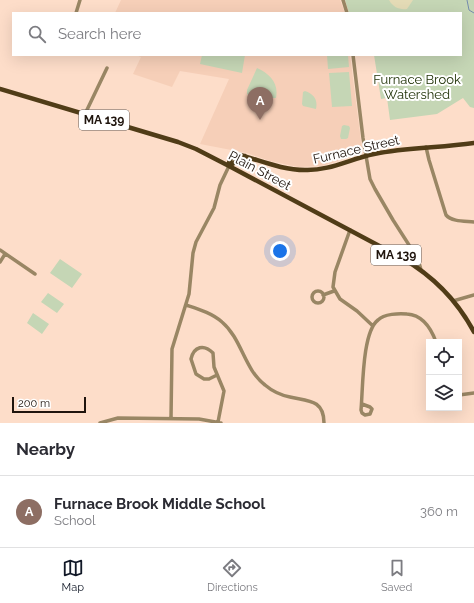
<!DOCTYPE html>
<style>
body{margin:0;font-family:Raleway,sans-serif;background:#f2f2f3;color:#2b2b33}
.controls{position:absolute;right:12px;bottom:12px;display:grid;overflow:hidden;border-radius:0px;box-shadow:0 4px 16px #0002}
.controls button{width:36px;height:36px;display:grid;place-items:center;padding:0;border:0;border-bottom:1px solid #e1e1e2;background:#fff;color:#2b2b33;font:20px sans-serif}
.scale{position:absolute;left:12px;bottom:10px;width:74px;box-sizing:border-box;padding-left:4px;border:2px solid #1f140d;border-top:0;font-size:11px;line-height:14px;white-space:nowrap;color:#1f140d;-webkit-text-stroke:3px #fff;paint-order:stroke}
.you{position:absolute;left:280px;top:251px;width:14px;height:14px;margin:-10px;border:3px solid #fff;border-radius:50%;background:#1a73e8;box-shadow:0 0 0 6px #1a73e833}
.badge{display:grid;place-items:center;width:26px;height:26px;border-radius:50%;background:#111827;color:#fff;font-size:13px;font-weight:700}
.pin{position:absolute;translate:-50% -33px;filter:drop-shadow(0 1px 2px #0008)}
.pin::after{content:'';position:absolute;top:21px;width:14px;height:12px;background:inherit;clip-path:polygon(0 0,100% 0,50% 100%)}
.list{margin:0;padding:0;list-style:none}
h2{display:flex;justify-content:space-between;align-items:center;height:52px;margin:0;padding:0 16px;font-size:17px}
h2 small{font-size:13px;font-weight:400;color:#7c7c81}
.list li{display:grid;grid-template-columns:26px 1fr auto;gap:12px;align-items:center;box-sizing:border-box;height:72px;padding:0 16px;border-top:1px solid #e1e1e2}
.list b{display:block;font-size:15px;white-space:nowrap}
.list p{margin:0;font-size:13px;white-space:nowrap;color:#7c7c81}
.list em{font-size:13px;font-style:normal;color:#7c7c81}
.icon{flex:none;width:22px;height:22px;fill:none;stroke:currentColor;stroke-width:2;stroke-linecap:round;stroke-linejoin:round}
.map{position:relative;flex:none;width:474px;height:423px;overflow:hidden}
.search{position:absolute;background:#fff;box-shadow:0 4px 16px #0002;left:12px;right:12px;top:12px;height:44px;display:flex;align-items:center;gap:10px;box-sizing:border-box;padding:0 14px;border-radius:0px;color:#7c7c81;font-size:15px}
.sheet{height:124px;background:#fff}
nav{display:flex;justify-content:space-around;align-items:center;box-sizing:border-box;height:56px;border-top:1px solid #e1e1e2;background:#fff;font-size:11px;color:#7c7c81}
nav a{display:grid;justify-items:center;gap:2px}
nav .on{color:#111827}
.map>svg:first-child{display:block}
.built{fill:#f6cfb8}
.green{fill:#c5d6b5}
.sand{fill:#e4dbb6}
.lines{fill:none;stroke-linecap:round;stroke-linejoin:round}
.stream{stroke:#748bad;stroke-width:1}
.minor{stroke:#998664;stroke-width:3.5}
.major{stroke:#503c17;stroke-width:4.5}
.labels{text-anchor:middle;stroke-width:4;stroke-linejoin:round;paint-order:stroke}
.shield{fill:#fff;stroke:#625a56;stroke-width:1}
.shield-label{font-size:12px;font-weight:bold;fill:#1f140d}
.park-label{font-size:13px;fill:#213308;stroke:#fff}
.street-label{font-size:13px;fill:#1f140d;stroke:#fff}
</style>
<div class="map">
<svg width="474" height="423" viewBox="0 0 474 423">
<rect width="100%" height="100%" fill="#fdddc9"/>
<!-- built -->
<path class="built" d="M121,0H340L345,13H115Z
M136,55H350L362,149L360,154L322,166L298,167L270,161L247,153L200,144L229,79L180,71L172,87L133,74L141,57Z"/>
<!-- green -->
<path class="green" d="M345,0H474V108L470,107L463,98L437,114L390,120L387,98L381,99L374,55H461V13H349Z
M202,55H245L242,73L200,64Z
M327,55H348L349,67L328,69Z
M257,68C270,74 279,83 276,98H252L247,94V90Z
M349,72L352,106L332,107L329,73Z
M305,91C314,94 318,100 316,109L303,106L302,104L303,92Z
M344,125L349,126L350,128L348,138L346,139H341L340,136L342,126Z
M60,259L82,274L72,288L50,273Z
M48,293L64,304L57,313L41,302Z
M33,313L49,324L42,334L27,323Z"/>
<!-- sand -->
<path class="sand" d="M389,0H413L407,9C399,10 393,7 389,0Z"/>
<g class="lines">
<!-- stream -->
<path class="stream" d="M467,0L469,10L474,13"/>
<!-- minor -->
<path class="minor" d="M343,0L347,13
M76,13L80,0
M353,55L363,138L370,179L375,189L393,220L418,259L421,270
M85,114L107,68
M426,147L429,160L446,215C452,222 465,221 474,222
M350,230L335,272L333,287L340,299L357,311L373,326
M0,250L35,274
M0,262L5,254
M312 297a6 6 0 1 1 12 0a6 6 0 1 1-12 0Z
M323,295L334,291
M453,301L474,295
M186,305C198,309 212,313 222,322C242,339 244,369 265,385C272,391 280,395 290,397C307,401 324,399 324,423
M217,375L209,379H204L196,374L191,359C194,346 204,344 213,353L214,367L224,391L218,422
M459,395L474,393
M362,404L370,407L372,409L370,414L365,415L362,413L361,410C363,389 362,332 378,320C384,314 399,313 407,314C423,315 431,328 436,342
M171,418L172,349L189,294L193,253L196,242L214,208L220,185L229,166
M100,423L118,418L199,419L221,423"/>
<!-- major -->
<path class="major" d="M0,89L178,142L196,149L229,166L402,258C433,276 457,300 474,332
M229,166C228,159 234,155 240,155C262,161 282,170 305,170C329,171 350,159 374,154C407,147 441,148 474,143
M229,166L245,156"/>
</g>
<g class="labels">
<!-- shield labels -->
<g class="shield">
<rect x="79" y="110" width="50" height="20" rx="3"/>
<rect x="371" y="245" width="50" height="20" rx="3"/>
</g>
<g class="shield-label">
<text x="104" y="124">MA 139</text>
<text x="396" y="259">MA 139</text>
</g>
<!-- park labels -->
<g class="park-label">
<text x="417" y="84">Furnace Brook<tspan x="417" dy="15">Watershed</tspan></text>
</g>
<!-- street labels -->
<g class="street-label">
<text transform="translate(356 149) rotate(-13)" y="5">Furnace Street</text>
<text transform="translate(260 170) rotate(28)" y="5">Plain Street</text>
</g>
</g>
</svg>
<div class="controls">
<button><svg class="icon" aria-label="locate" viewBox="0 0 24 24"><circle cx="12" cy="12" r="6"/><path d="M12 2v4M12 18v4M2 12h4M18 12h4"/></svg></button>
<button><svg class="icon" aria-label="layers" viewBox="0 0 24 24"><path d="M12 4l9 5-9 5-9-5zM3 14l9 5 9-5"/></svg></button>
</div>
<div class="scale">200 m</div>
<div class="you"></div>
<div class="pin badge" style="left:260px;top:120px;background:#8d6e63">A</div>
<div class="search"><svg class="icon" aria-label="search" viewBox="0 0 24 24"><circle cx="10" cy="10" r="6"/><path d="M15 15l6 6"/></svg>Search here</div>
</div>
<section class="sheet">
<h2>Nearby<small></small></h2>
<ul class="list">
<li><span class="badge" style="background:#8d6e63">A</span><div><b>Furnace Brook Middle School</b><p>School</p></div><em>360 m</em></li>
</ul>
</section>
<nav>
<a class="on"><svg class="icon" aria-label="map" viewBox="0 0 24 24"><path d="M3 6l6-2 6 2 6-2v14l-6 2-6-2-6 2zM9 4v14M15 6v14"/></svg>Map</a>
<a><svg class="icon" aria-label="directions" viewBox="0 0 24 24"><path d="M12 3l9 9-9 9-9-9zM9 14v-3h6M13 9l2 2-2 2"/></svg>Directions</a>
<a><svg class="icon" aria-label="saved" viewBox="0 0 24 24"><path d="M7 4h10v16l-5-4-5 4z"/></svg>Saved</a>
</nav>
